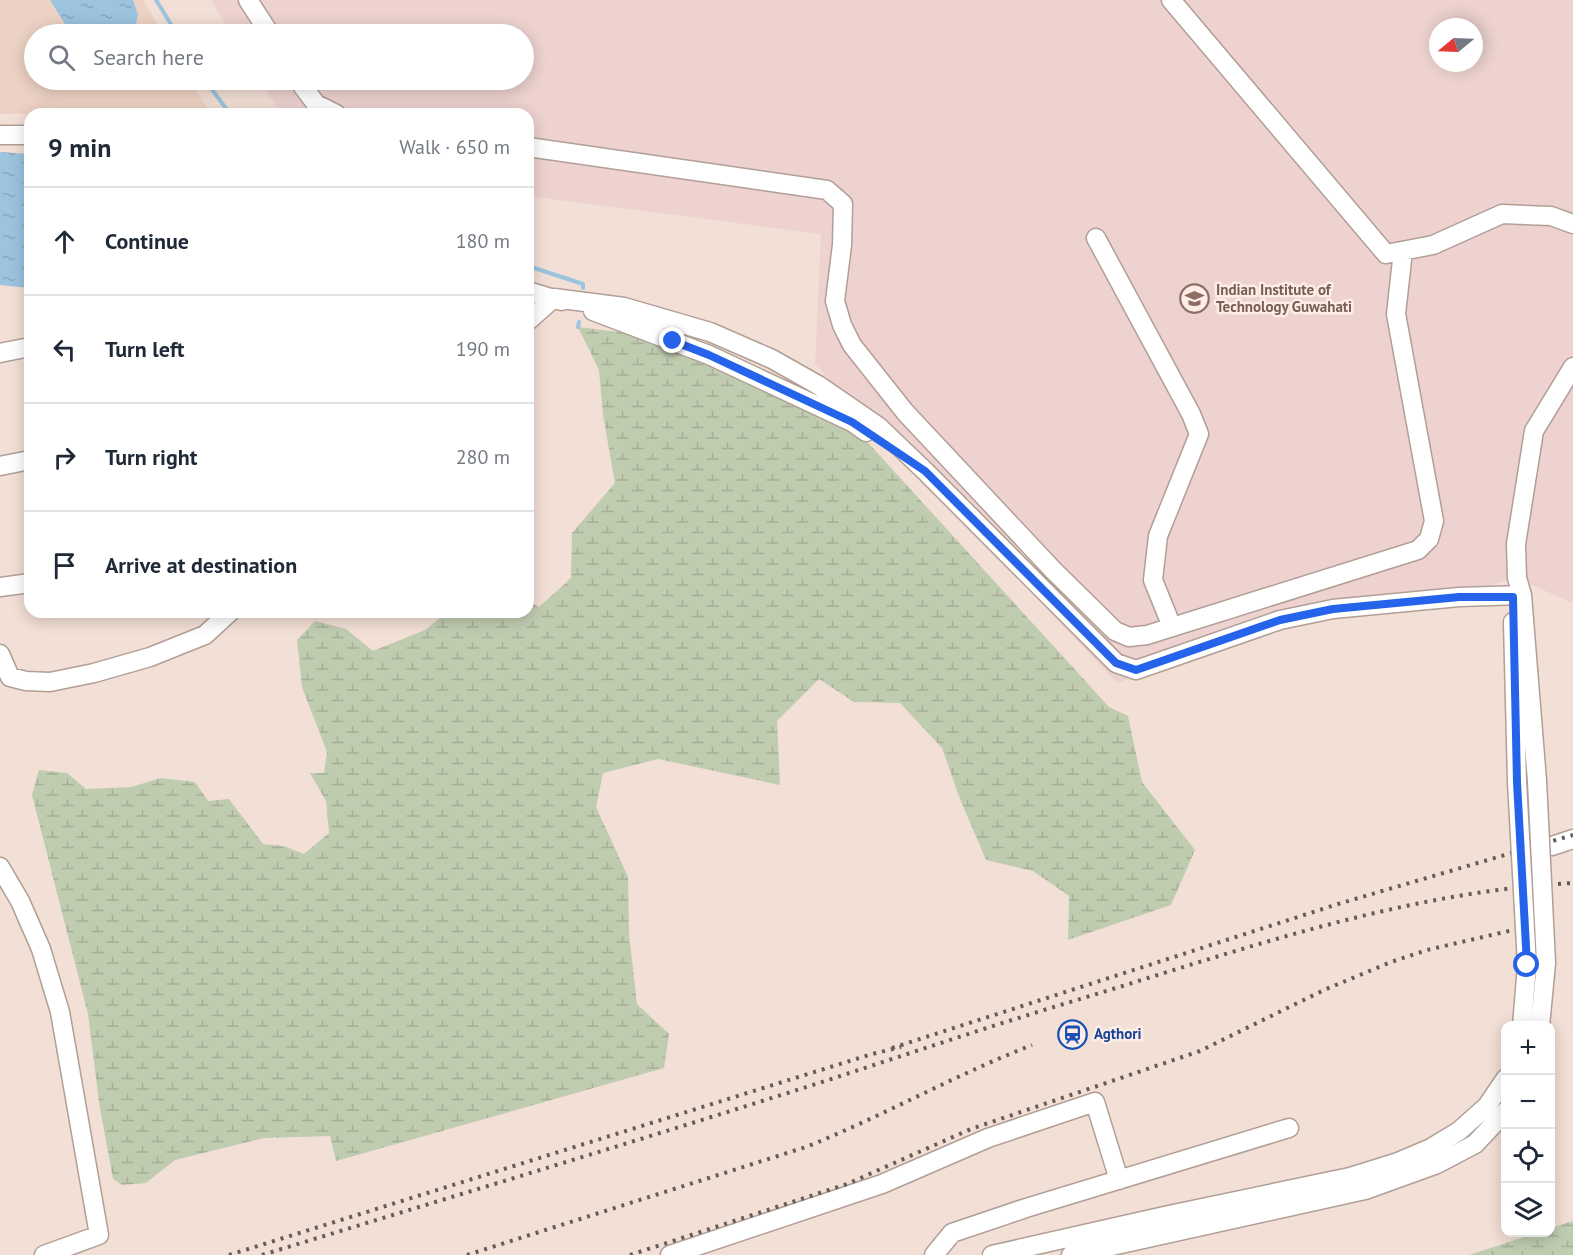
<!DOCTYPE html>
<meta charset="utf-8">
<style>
body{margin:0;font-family:"PT Sans",sans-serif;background:#f2f2f3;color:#1f2937}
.controls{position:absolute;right:18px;bottom:18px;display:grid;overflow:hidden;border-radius:12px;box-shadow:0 3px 15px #0003}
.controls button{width:54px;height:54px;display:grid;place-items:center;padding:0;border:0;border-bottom:2px solid #e0e1e3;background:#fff;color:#1f2937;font:30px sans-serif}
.compass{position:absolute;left:1429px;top:18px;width:54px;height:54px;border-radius:50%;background:#fff;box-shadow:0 3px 15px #0003;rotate:251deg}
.stop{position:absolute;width:18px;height:18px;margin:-14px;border:4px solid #2563eb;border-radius:50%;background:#fff}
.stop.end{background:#2563eb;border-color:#fff;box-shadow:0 2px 6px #0008}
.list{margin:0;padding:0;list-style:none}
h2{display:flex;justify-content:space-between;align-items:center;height:78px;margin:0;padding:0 24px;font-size:26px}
h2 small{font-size:20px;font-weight:400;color:#747a83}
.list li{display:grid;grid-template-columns:39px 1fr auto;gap:18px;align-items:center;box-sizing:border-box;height:108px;padding:0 24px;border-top:2px solid #e0e1e3}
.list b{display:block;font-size:22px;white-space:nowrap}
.list em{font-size:20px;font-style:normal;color:#747a83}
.icon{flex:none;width:33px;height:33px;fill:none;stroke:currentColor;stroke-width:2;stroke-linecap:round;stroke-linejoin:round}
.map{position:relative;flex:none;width:1573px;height:1255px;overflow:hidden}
.search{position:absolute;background:#fff;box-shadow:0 3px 15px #0003;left:24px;top:24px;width:510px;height:66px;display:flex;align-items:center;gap:15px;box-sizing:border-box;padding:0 21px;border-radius:33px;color:#747a83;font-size:22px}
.panel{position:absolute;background:#fff;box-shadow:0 3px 15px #0003;left:24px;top:108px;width:510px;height:510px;border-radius:18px}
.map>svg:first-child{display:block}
.education{fill:#edd2cf;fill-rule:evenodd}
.built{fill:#ecd2c4}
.wetland{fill:url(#wetland-marsh)}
.water{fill:url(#water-ripples)}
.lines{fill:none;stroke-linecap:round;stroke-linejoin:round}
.stream{stroke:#9cc4df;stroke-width:4}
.minor-casing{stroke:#b19f96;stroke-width:21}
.minor{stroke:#fff;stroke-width:18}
.rail{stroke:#665b56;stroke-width:4;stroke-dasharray:3 6;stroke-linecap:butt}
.minor-bridge-casing{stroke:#b19f96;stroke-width:21;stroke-linecap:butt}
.minor-bridge{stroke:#fff;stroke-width:18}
.route{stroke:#2563eb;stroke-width:8}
.labels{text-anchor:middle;stroke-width:5;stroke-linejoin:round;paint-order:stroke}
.education-label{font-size:15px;font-weight:bold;fill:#785e54;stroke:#fdede5;text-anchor:start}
.transit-label{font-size:15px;font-weight:bold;fill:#164399;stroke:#fdede5;text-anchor:start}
</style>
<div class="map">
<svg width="1573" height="1255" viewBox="0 0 1573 1255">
<defs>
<pattern id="wetland-marsh" width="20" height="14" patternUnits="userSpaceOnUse" patternTransform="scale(1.5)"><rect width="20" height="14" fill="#c0ccb0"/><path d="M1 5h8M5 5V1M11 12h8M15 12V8" fill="none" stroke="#a5af97"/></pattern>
<pattern id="water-ripples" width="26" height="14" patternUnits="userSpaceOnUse" patternTransform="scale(1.5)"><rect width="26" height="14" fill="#9cc4df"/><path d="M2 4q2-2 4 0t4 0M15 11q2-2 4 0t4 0" fill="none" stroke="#87a8bf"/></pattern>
</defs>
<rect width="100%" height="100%" fill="#f2dfd5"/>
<!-- education -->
<path class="education" d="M211,0H1573V601L1570,602L1517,578L1456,594L1296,620L1117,683L815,364L821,234L528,196V114H281L260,80H524V34H232ZM1438,27H1474V63H1438Z"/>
<!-- built -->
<path class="built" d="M0,0H143L163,34H34V80H190L211,114H0Z"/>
<!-- wetland -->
<path class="wetland" d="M578,327L644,335L861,435L1109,707L1128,716L1142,782L1195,850L1171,905L1068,940L1069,896L1033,871L986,860L960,799L942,748L900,703L854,702L819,679L777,721L780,785L658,759L603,773L596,807L628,877L629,934L637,1004L669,1034L664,1068L336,1161L330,1136L264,1138L175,1160L146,1183L122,1185L113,1179L99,1102L88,1014L32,795L39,770L67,773L86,789L131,787L161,778L195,782L208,801L229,799L263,844L284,846L304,854L329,833L326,801L310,773H324L327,752L302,687L297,640L315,621L346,629L373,651L425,630L441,617L442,612H528V601L539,607L571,578L572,533L615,483L603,415L599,370Z
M1573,1221V1255H1469L1537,1233L1550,1232L1551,1228Z"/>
<!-- water -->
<path class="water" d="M50,0H133L138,14L134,34H71Z
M0,152L30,154V288L0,285Z"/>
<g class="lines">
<!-- stream -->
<path class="stream" d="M156,0L177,34
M205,80L230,114
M528,266L583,284V288
M578,327L579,322"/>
<defs>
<path id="minor" d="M248,0L270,34
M1171,0L1386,254L1433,245L1502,214L1551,216L1573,224
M298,80L316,104L336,114
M0,135H30
M528,147L827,190L843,204L842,245L835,301L842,325L852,345L905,412L1053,570L1115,631L1129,637L1147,635L1418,550L1429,539L1434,521L1396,314L1403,251
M1096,238L1191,414L1199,434L1158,536L1153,580L1172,627
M528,291L561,301
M593,311L709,355L852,422L866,432
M528,321L554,298L624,307L710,332L772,359L818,385L879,427L925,471L1116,663L1136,670L1280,620L1333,609L1459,597L1522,595
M0,353L30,347
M0,466L30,460
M0,587L30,583
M1513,622L1517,782
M0,654L10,677L26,681L50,682L94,673L150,657L205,635L230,612
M1537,781L1522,595L1517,578L1516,544L1534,431L1573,367
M1552,846L1573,839
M0,867L20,901L41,949L60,1012L99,1235L44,1255
M1522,1026L1527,965
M1540,1026L1546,963
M670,1255L882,1184L988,1138L1095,1102L1119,1180
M934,1255L952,1233L1026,1208L1289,1128
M992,1255L1169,1215L1350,1177L1398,1162L1431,1148L1459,1131L1487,1106L1506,1078
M1071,1255L1365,1190L1437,1164L1475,1144L1506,1111"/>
</defs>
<!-- minor casing -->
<use href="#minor" class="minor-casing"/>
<!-- minor -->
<use href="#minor" class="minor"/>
<!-- rail -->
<path class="rail" d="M892,1048L1338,904L1573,835
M229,1255L872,1054L901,1047
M262,1255C448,1198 634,1142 819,1083C902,1056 984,1028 1067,1003C1233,953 1399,892 1573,883
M467,1255L806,1147C883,1116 955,1075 1032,1045
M630,1255L847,1184L971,1129L1200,1051L1324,990L1391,962L1427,950L1539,924"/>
<defs>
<path id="minor-bridge" d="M1537,781L1546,963
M1517,782L1527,965"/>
</defs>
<!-- minor-bridge casing -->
<use href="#minor-bridge" class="minor-bridge-casing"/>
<!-- minor-bridge -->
<use href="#minor-bridge" class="minor-bridge"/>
</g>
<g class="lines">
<!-- route -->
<path class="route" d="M673,341L709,355L852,422L925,471L1116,663L1136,670L1280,620L1333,609L1459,597H1513L1517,782L1527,965"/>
</g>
<!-- icons -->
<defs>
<symbol id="university-ring" viewBox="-11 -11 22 22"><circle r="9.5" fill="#fdede5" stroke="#8d6e63" stroke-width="1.5"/><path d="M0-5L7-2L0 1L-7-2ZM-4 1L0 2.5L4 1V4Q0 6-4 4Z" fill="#8d6e63"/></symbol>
<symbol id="station-ring" viewBox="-11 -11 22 22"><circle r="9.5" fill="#fdede5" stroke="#1a4fb4" stroke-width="1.5"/><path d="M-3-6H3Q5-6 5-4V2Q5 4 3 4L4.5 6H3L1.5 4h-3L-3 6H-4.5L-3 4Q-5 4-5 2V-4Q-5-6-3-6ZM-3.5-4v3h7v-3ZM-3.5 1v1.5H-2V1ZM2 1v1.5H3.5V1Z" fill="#1a4fb4"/></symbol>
</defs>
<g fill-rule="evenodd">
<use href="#university-ring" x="1178" y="282" width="33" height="33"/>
<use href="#station-ring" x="1056" y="1018" width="33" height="33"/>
</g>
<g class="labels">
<!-- education labels -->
<g class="education-label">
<text x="1216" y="295">Indian Institute of<tspan x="1216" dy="17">Technology Guwahati</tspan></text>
</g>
<!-- transit labels -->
<g class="transit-label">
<text x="1094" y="1039">Agthori</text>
</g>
</g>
</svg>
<div class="controls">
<button>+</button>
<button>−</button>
<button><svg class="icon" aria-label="locate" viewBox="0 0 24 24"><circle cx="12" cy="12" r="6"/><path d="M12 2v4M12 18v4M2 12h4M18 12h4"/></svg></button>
<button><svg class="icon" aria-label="layers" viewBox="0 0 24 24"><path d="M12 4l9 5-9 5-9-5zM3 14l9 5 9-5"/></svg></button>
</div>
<svg class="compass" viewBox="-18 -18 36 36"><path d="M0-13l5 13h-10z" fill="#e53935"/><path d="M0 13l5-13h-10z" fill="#747a83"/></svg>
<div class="stop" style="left:1527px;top:965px"></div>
<div class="stop end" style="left:673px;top:341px"></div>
<div class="search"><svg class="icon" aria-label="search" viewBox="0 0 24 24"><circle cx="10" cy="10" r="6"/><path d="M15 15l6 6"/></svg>Search here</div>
<section class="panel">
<h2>9 min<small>Walk · 650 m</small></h2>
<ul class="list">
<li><svg class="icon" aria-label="ahead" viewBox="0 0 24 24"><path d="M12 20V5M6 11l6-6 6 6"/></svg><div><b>Continue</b></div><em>180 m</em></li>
<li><svg class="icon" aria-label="left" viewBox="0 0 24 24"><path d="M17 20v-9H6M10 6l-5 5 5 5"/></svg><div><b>Turn left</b></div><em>190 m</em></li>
<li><svg class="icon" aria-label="right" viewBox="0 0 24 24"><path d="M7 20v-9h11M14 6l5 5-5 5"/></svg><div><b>Turn right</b></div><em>280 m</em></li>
<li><svg class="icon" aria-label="arrive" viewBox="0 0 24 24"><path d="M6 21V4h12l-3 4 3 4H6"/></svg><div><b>Arrive at destination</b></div></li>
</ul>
</section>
</div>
